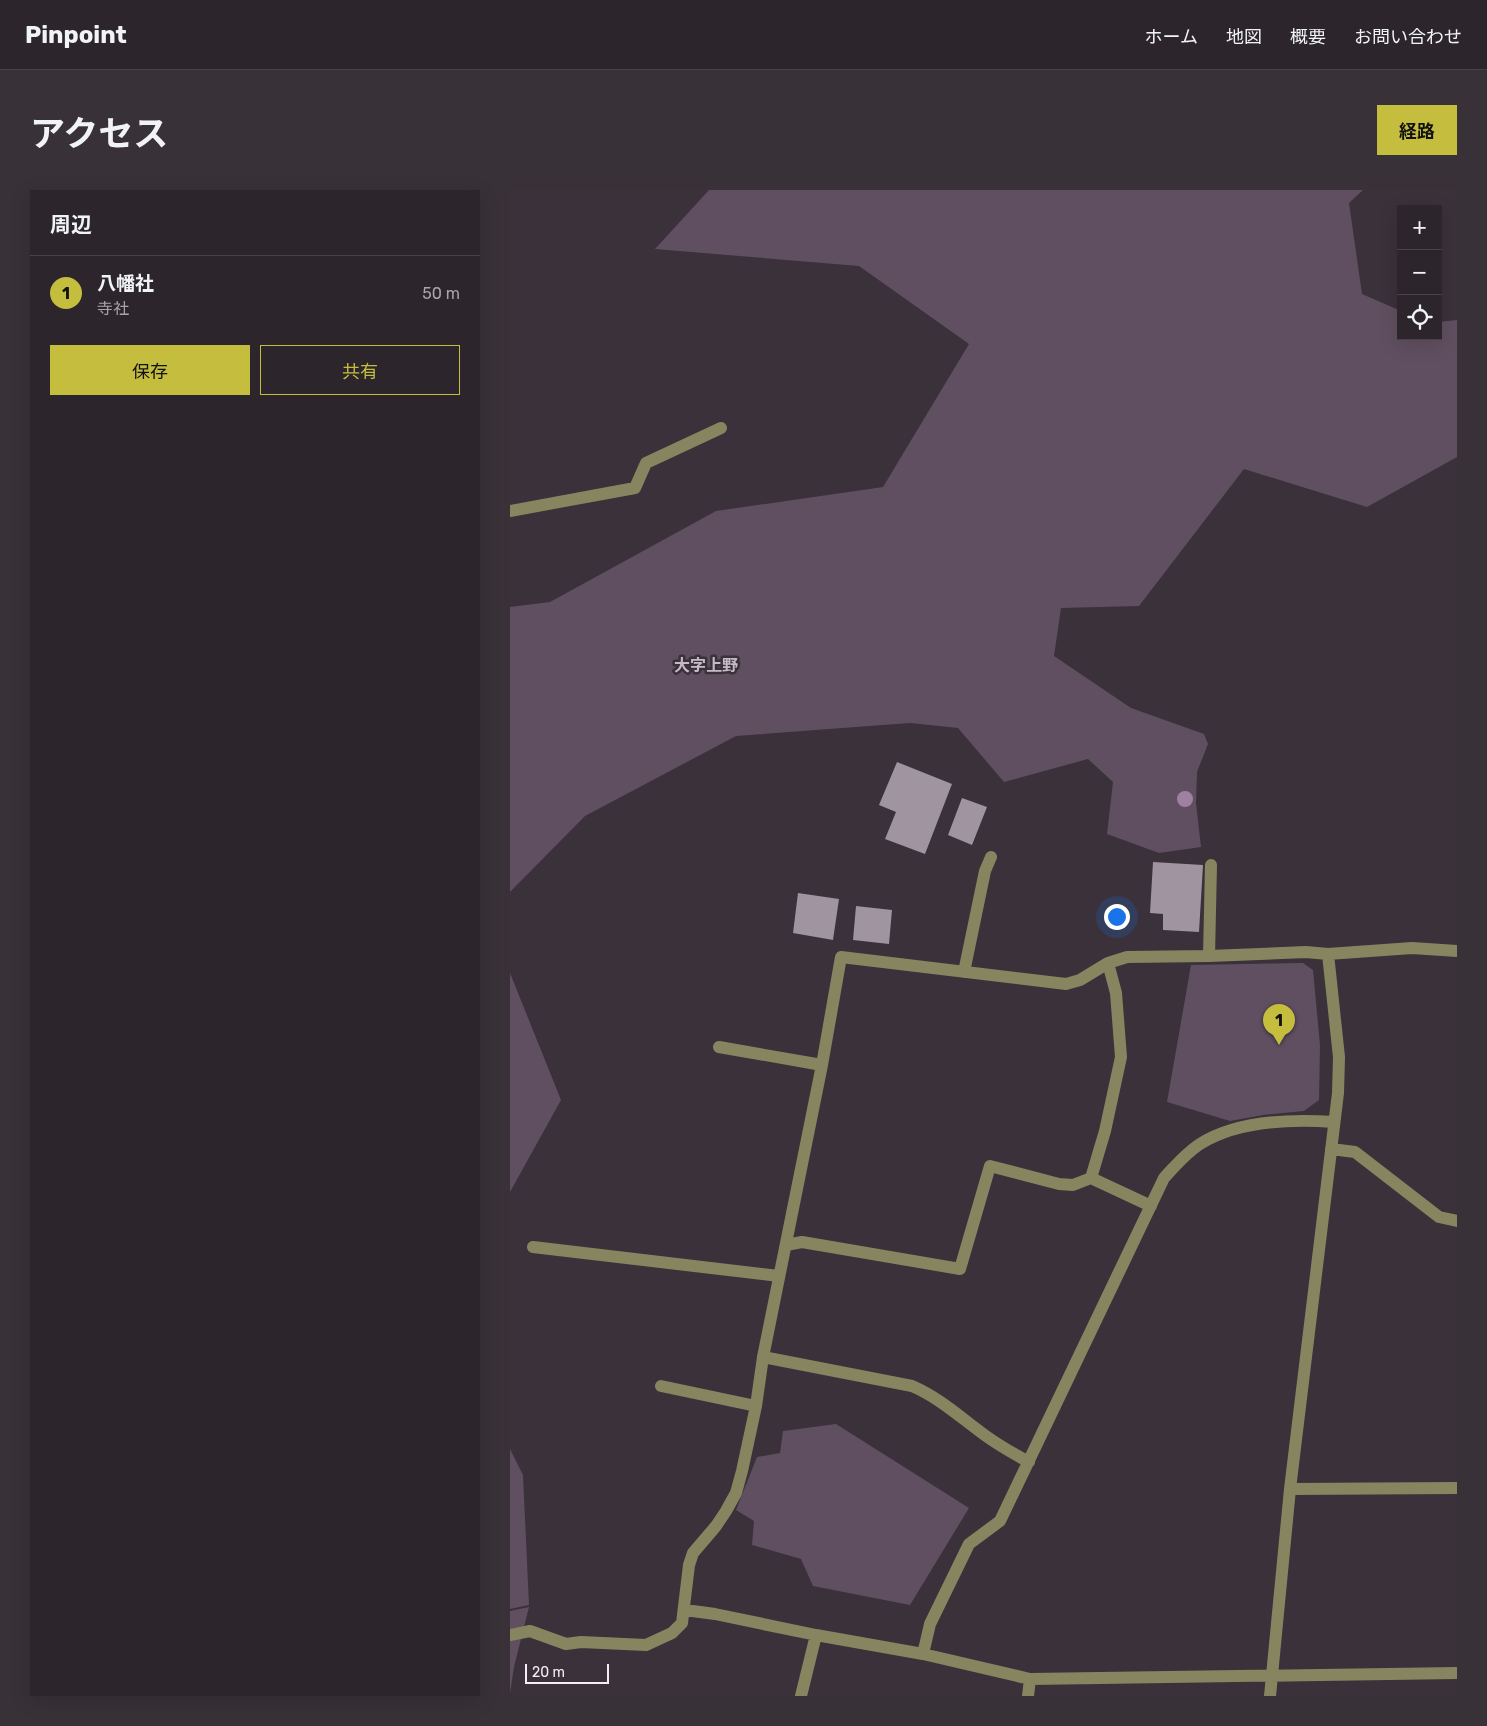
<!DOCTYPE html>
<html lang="ja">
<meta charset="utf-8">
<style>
body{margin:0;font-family:Rubik,"Noto Sans JP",sans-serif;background:#383138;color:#f1f3f6}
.controls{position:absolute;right:15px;top:15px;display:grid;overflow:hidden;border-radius:0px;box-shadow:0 5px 20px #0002}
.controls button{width:45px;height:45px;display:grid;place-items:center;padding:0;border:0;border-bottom:1px solid #484248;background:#2c252c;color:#f1f3f6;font:25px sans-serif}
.scale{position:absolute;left:15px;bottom:12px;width:84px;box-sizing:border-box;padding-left:5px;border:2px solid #f4eef4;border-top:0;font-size:14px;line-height:18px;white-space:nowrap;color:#f4eef4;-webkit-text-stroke:4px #3a313b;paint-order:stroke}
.you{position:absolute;left:606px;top:726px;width:18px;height:18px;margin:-12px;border:4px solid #fff;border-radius:50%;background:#1a73e8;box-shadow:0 0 0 8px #1a73e833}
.badge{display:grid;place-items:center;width:32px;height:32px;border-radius:50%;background:#c4bd3e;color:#111;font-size:16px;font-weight:700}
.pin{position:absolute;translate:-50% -41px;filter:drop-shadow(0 1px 2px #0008)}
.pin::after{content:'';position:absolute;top:26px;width:18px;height:15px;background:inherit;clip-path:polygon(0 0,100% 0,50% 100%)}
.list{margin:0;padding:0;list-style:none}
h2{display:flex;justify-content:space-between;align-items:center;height:65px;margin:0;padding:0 20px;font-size:21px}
h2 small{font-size:16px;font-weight:400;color:#a6a5a9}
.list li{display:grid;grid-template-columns:32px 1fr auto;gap:15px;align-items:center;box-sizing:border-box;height:75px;padding:0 20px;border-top:1px solid #484248}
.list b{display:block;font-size:19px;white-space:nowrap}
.list p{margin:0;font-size:16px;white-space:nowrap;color:#a6a5a9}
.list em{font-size:16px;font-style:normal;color:#a6a5a9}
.actions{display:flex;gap:10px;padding:15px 20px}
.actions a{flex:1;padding:11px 0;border:1px solid #c4bd3e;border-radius:0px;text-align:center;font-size:18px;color:#c4bd3e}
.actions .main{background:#c4bd3e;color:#111}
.icon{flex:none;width:28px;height:28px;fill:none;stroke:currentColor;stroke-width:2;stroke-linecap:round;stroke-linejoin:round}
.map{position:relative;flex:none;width:947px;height:1506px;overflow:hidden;border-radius:0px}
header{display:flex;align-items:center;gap:30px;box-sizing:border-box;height:70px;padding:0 25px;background:#2c252c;border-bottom:1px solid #484248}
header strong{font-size:24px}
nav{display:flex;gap:28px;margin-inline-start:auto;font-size:18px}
.intro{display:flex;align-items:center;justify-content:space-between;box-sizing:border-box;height:120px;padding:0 30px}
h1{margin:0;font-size:35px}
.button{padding:12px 22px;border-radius:0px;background:#c4bd3e;color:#111;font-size:18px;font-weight:700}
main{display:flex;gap:30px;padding:0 30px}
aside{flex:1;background:#2c252c;border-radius:0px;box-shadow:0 5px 20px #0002}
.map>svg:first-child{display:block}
.green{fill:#604f60}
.building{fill:#9f94a0}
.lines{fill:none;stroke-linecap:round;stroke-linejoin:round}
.minor{stroke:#868560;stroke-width:12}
.tree{fill:#9f80a1}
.labels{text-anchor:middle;stroke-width:5;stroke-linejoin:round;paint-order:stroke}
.quarter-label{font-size:16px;font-weight:bold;fill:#c6bac7;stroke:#3a313b}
</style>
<header>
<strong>Pinpoint</strong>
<nav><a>ホーム</a><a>地図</a><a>概要</a><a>お問い合わせ</a></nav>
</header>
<div class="intro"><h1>アクセス</h1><a class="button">経路</a></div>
<main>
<aside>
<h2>周辺<small></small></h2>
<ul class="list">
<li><span class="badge">1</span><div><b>八幡社</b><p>寺社</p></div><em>50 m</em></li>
</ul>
<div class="actions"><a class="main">保存</a><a>共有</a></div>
</aside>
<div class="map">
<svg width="947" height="1506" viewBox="0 0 947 1506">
<rect width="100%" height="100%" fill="#3a313b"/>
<!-- green -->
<path class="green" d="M199,0H853L839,13L852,104L891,121V146H928V132L947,130V267L857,317L734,279L629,416L551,418L544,466L621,518L694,544L698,554L687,582L686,613L691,657L649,663L597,644L603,592L578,569L494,592L448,538L400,533L226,546L75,626L0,702V417L40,412L206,321L373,297L459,154L349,76L145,59Z
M793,773L803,780L810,855L809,910L794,921L753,925L720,931L657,912L681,775Z
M0,783L51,910L0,1002Z
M326,1234L459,1318L400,1415L303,1396L291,1369L242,1355L244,1331L226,1320L247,1267L270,1263L273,1241Z
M0,1259L13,1285L19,1415L0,1419Z
M19,1417L4,1477L0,1503V1421Z"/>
<!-- building -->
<path class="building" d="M387,572L442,594L415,664L375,649L386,622L369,615Z
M452,608L477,617L462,655L438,645Z
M643,672L693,675L689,742L653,740V724L640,723Z
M288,703L329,709L323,750L283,743Z
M346,716L382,720L379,754L343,750Z"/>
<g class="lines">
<!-- minor -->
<path class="minor" d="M0,321L125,298L136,273L211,238
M699,766L701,675
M454,782L475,681L481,667
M209,857L312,875
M821,959L845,962L929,1027L947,1031
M581,988L595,941L611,867L606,803L598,773
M276,1055L292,1052L450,1079L480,976L549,994L563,995L581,988L641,1016
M23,1057L269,1086
M253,1167L402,1196C430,1208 451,1228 476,1246C490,1256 504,1264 519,1272
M151,1196L246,1216
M780,1299L947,1298
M175,1420L205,1424L306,1445L413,1464L520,1489L947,1483
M0,1445L20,1441L56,1454L71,1452L136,1455L162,1443L172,1433L179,1375L183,1363L206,1336L216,1321L226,1303L232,1281L246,1216L253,1167L312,875L331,767L556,794L570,790L598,773L617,767L699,766L796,762L818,764L902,758L947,761
M413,1464L420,1434L459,1354L490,1331L654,988C665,976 676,963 690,954C728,930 781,929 824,932
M291,1506L306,1445
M518,1506L520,1489
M760,1506L780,1299L828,903L829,867L818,764"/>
</g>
<!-- trees -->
<circle class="tree" cx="675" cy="609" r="8"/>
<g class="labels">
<!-- quarter labels -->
<g class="quarter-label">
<text x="196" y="481">大字上野</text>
</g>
</g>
</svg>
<div class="controls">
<button>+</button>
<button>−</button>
<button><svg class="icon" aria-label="locate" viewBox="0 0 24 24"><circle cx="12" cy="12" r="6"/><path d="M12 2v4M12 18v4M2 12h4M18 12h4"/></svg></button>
</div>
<div class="scale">20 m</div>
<div class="you"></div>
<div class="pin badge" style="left:769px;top:855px">1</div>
</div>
</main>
